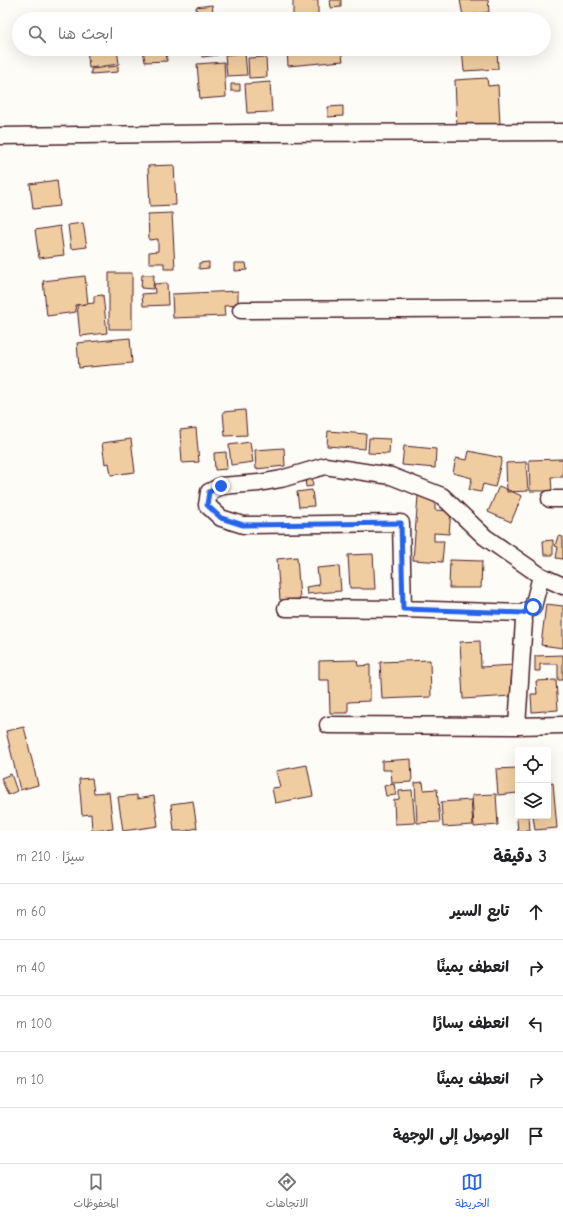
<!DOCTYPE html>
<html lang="ar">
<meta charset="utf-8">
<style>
body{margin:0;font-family:"Comic Neue","Playpen Sans Arabic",sans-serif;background:#f2f2f2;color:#202124;direction:rtl}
.controls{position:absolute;right:12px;bottom:12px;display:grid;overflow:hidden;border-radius:4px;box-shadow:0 4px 16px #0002}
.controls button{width:36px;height:36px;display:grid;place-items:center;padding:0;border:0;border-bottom:1px solid #e0e0e0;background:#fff;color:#202124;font:20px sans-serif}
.stop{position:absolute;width:12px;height:12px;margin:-9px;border:3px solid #2563eb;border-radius:50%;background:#fff}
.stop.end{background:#2563eb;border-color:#fff;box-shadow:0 1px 4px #0008}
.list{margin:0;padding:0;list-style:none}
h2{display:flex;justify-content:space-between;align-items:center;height:52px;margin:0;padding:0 16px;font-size:17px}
h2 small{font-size:13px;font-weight:400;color:#757577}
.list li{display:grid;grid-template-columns:26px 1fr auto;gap:12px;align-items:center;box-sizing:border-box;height:56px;padding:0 16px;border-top:1px solid #e0e0e0}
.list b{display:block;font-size:15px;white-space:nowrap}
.list em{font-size:13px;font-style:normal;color:#757577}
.icon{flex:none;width:22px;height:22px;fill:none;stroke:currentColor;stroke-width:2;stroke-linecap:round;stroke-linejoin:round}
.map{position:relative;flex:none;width:563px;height:831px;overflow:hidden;direction:ltr}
.search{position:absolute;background:#fff;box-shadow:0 4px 16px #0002;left:12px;right:12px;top:12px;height:44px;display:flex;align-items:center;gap:10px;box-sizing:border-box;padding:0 14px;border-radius:22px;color:#757577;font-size:15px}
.sheet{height:332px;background:#fff}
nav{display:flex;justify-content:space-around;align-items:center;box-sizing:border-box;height:56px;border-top:1px solid #e0e0e0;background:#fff;font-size:11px;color:#757577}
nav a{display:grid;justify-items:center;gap:2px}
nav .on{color:#2563eb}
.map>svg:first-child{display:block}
.building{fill:#efcda0;stroke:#4a1f2b}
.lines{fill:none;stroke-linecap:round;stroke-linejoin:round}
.minor-casing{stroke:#4a1f2b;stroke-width:19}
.minor{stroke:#fdfcf7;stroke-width:16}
.route{stroke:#2563eb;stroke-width:5}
</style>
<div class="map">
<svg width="563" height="831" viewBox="0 0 563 831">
<rect width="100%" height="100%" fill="#fdfcf7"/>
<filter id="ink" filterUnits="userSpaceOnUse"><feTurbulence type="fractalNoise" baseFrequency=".025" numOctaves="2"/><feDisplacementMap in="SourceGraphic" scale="8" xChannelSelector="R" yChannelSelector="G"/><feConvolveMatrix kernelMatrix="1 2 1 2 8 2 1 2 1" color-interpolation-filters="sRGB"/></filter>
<g filter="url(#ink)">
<!-- building -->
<path class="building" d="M293,0H318V19H293Z
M330,0H341V7L331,8Z
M460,0H488L489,12L463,16Z
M212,5L214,19H197L196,7Z
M262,15V19H230V17Z
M87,49H117L119,64L89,68Z
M143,49H166L167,61L145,62Z
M201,49H217L218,55L202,57Z
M287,49H341L343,61L288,66Z
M462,49H497L498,69L464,71Z
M245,53L247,75L227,76L225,55Z
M266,57L267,77L249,78L248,58Z
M224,62L226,97L200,99L197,64Z
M118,66V72L91,74V69Z
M487,78L488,86L498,85L500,125L457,127L455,80Z
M270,82L272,112L247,113L245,84Z
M231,84H240V91H231Z
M343,106V116L328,117V107Z
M174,165L176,205L150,206L148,166Z
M57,180L60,206L33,209L30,184Z
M172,213L175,269H164V263H149V252L158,251V239L149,240L148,214Z
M83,223L87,247L71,249L68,225Z
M60,226L64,255L39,258L35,230Z
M209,262V268L199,269V263Z
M235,263H246L247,270L235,271Z
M109,273H132V329H109Z
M142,275H154L153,289L141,288Z
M85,276L88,304L75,305L76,312L47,316L43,281Z
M167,283L168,305L143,306L142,294L155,293L154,284Z
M238,291V305L224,306L225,316L173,318L172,294Z
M103,295L107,333L80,336L77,305L94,303V296Z
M130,338L132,363L79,368L77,343Z
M245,410L247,435L225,436L223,412Z
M196,428L199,462L182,463L180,430Z
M328,431L366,434L365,449L327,446Z
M369,438L390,439L389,454L368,453Z
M131,439L135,472L111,475L109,463L105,464L102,443Z
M250,442L253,462L231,465L229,445Z
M404,446L436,449L435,468L402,465Z
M284,448L285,466L256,469L255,450Z
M469,451L502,458L495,487L483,484L481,492L469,490L472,478L453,473L456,458L467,460Z
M226,452L227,469L215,470L214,453Z
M563,459V477H551L552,491H530L529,460Z
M526,462L528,491L507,492L506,463Z
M312,477L313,486L306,487L305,478Z
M499,486L522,496L511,522L488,512Z
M312,490L314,506L299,507L297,492Z
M418,496L435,497V510L451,511L449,534L434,533V541H444L442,562L413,560Z
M558,536L563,537V559L556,558L558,547L555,546Z
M553,540V555H544L543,541Z
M373,554L375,589H362L361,588H350L348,555Z
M297,557L300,599L280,600L277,559Z
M450,560L482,561L481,588H449Z
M339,566L341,591L307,594L306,587L319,585L317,568Z
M546,604L563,606V648L541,645Z
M480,641L481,667L514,665L515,681H511L512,696L463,699L460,642Z
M563,655V680H558V664H540V671H535V656Z
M357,660L358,666L370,665V701L348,702V713H330L329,680H319V661Z
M430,660L431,697L382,699L380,662Z
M556,680L558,710L532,712L531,694H537L536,681Z
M24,727L38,785L20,790L6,731Z
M411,759L412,782L392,783L391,770H382V761Z
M307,765L313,796L275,803L272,788L280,787L276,771Z
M518,768V793L498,795L496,769Z
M11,774L17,791L8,795L1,778Z
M92,778L94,793L109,792L113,829L92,831L91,814L82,815L79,779Z
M423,782L424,790L437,789L440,822L417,823L415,783Z
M553,783L557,828L535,830L533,816H548V784Z
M394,784L396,795L386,796L384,786Z
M412,790L415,823L395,824L394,800L399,799V791Z
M496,794L498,825L474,827L472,795Z
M137,795V799L154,796L158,826L123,831L118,797Z
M471,800L473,825L443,827L441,802Z
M193,801L197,828L188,830V831H174L171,804Z
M516,810H518V816H529L530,831H518Z"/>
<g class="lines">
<defs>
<path id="minor" d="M0,136L246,133L563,132
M241,310L563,308
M550,499H563
M286,608L403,609L523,613L524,621L517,726
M403,609L401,523L243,525L221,518L207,505L209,492L221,486L259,483L281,479L325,466L391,476L442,496L485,537L541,576L563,586
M523,613L533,607L541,576
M328,725L517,726L563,725"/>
</defs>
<!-- minor casing -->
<use href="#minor" class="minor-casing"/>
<!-- minor -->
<use href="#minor" class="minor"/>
</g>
</g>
<g class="lines" filter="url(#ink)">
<!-- route -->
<path class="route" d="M221,486L209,492L207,505L221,518L243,525L401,523L403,609L523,613L533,607"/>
</g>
</svg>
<div class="controls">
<button><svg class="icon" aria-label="locate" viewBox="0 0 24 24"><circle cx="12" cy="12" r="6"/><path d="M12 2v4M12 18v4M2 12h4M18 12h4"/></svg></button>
<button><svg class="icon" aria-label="layers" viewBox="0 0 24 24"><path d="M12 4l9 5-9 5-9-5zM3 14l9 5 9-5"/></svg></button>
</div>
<div class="stop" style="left:533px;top:607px"></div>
<div class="stop end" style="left:221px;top:486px"></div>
<div class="search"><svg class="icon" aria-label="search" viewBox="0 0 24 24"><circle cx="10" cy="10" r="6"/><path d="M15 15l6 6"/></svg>ابحث هنا</div>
</div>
<section class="sheet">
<h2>3 دقيقة<small>سيرًا · 210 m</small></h2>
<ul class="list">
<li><svg class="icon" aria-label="ahead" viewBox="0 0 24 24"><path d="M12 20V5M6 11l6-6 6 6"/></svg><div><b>تابع السير</b></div><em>60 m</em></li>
<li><svg class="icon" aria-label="right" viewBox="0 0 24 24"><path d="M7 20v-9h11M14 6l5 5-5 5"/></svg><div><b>انعطف يمينًا</b></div><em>40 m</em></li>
<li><svg class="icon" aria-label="left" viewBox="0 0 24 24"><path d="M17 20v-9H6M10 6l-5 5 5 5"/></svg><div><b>انعطف يسارًا</b></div><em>100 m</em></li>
<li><svg class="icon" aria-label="right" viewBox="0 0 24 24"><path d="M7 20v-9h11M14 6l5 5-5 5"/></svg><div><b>انعطف يمينًا</b></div><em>10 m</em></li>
<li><svg class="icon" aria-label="arrive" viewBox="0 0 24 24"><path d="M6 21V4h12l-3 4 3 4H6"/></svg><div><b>الوصول إلى الوجهة</b></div></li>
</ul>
</section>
<nav>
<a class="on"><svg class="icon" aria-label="map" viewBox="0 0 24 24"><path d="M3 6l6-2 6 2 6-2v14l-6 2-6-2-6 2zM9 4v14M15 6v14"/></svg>الخريطة</a>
<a><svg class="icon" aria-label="directions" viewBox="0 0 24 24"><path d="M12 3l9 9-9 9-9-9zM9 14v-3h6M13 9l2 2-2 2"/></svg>الاتجاهات</a>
<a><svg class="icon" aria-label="saved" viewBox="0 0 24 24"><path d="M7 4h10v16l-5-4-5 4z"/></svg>المحفوظات</a>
</nav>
